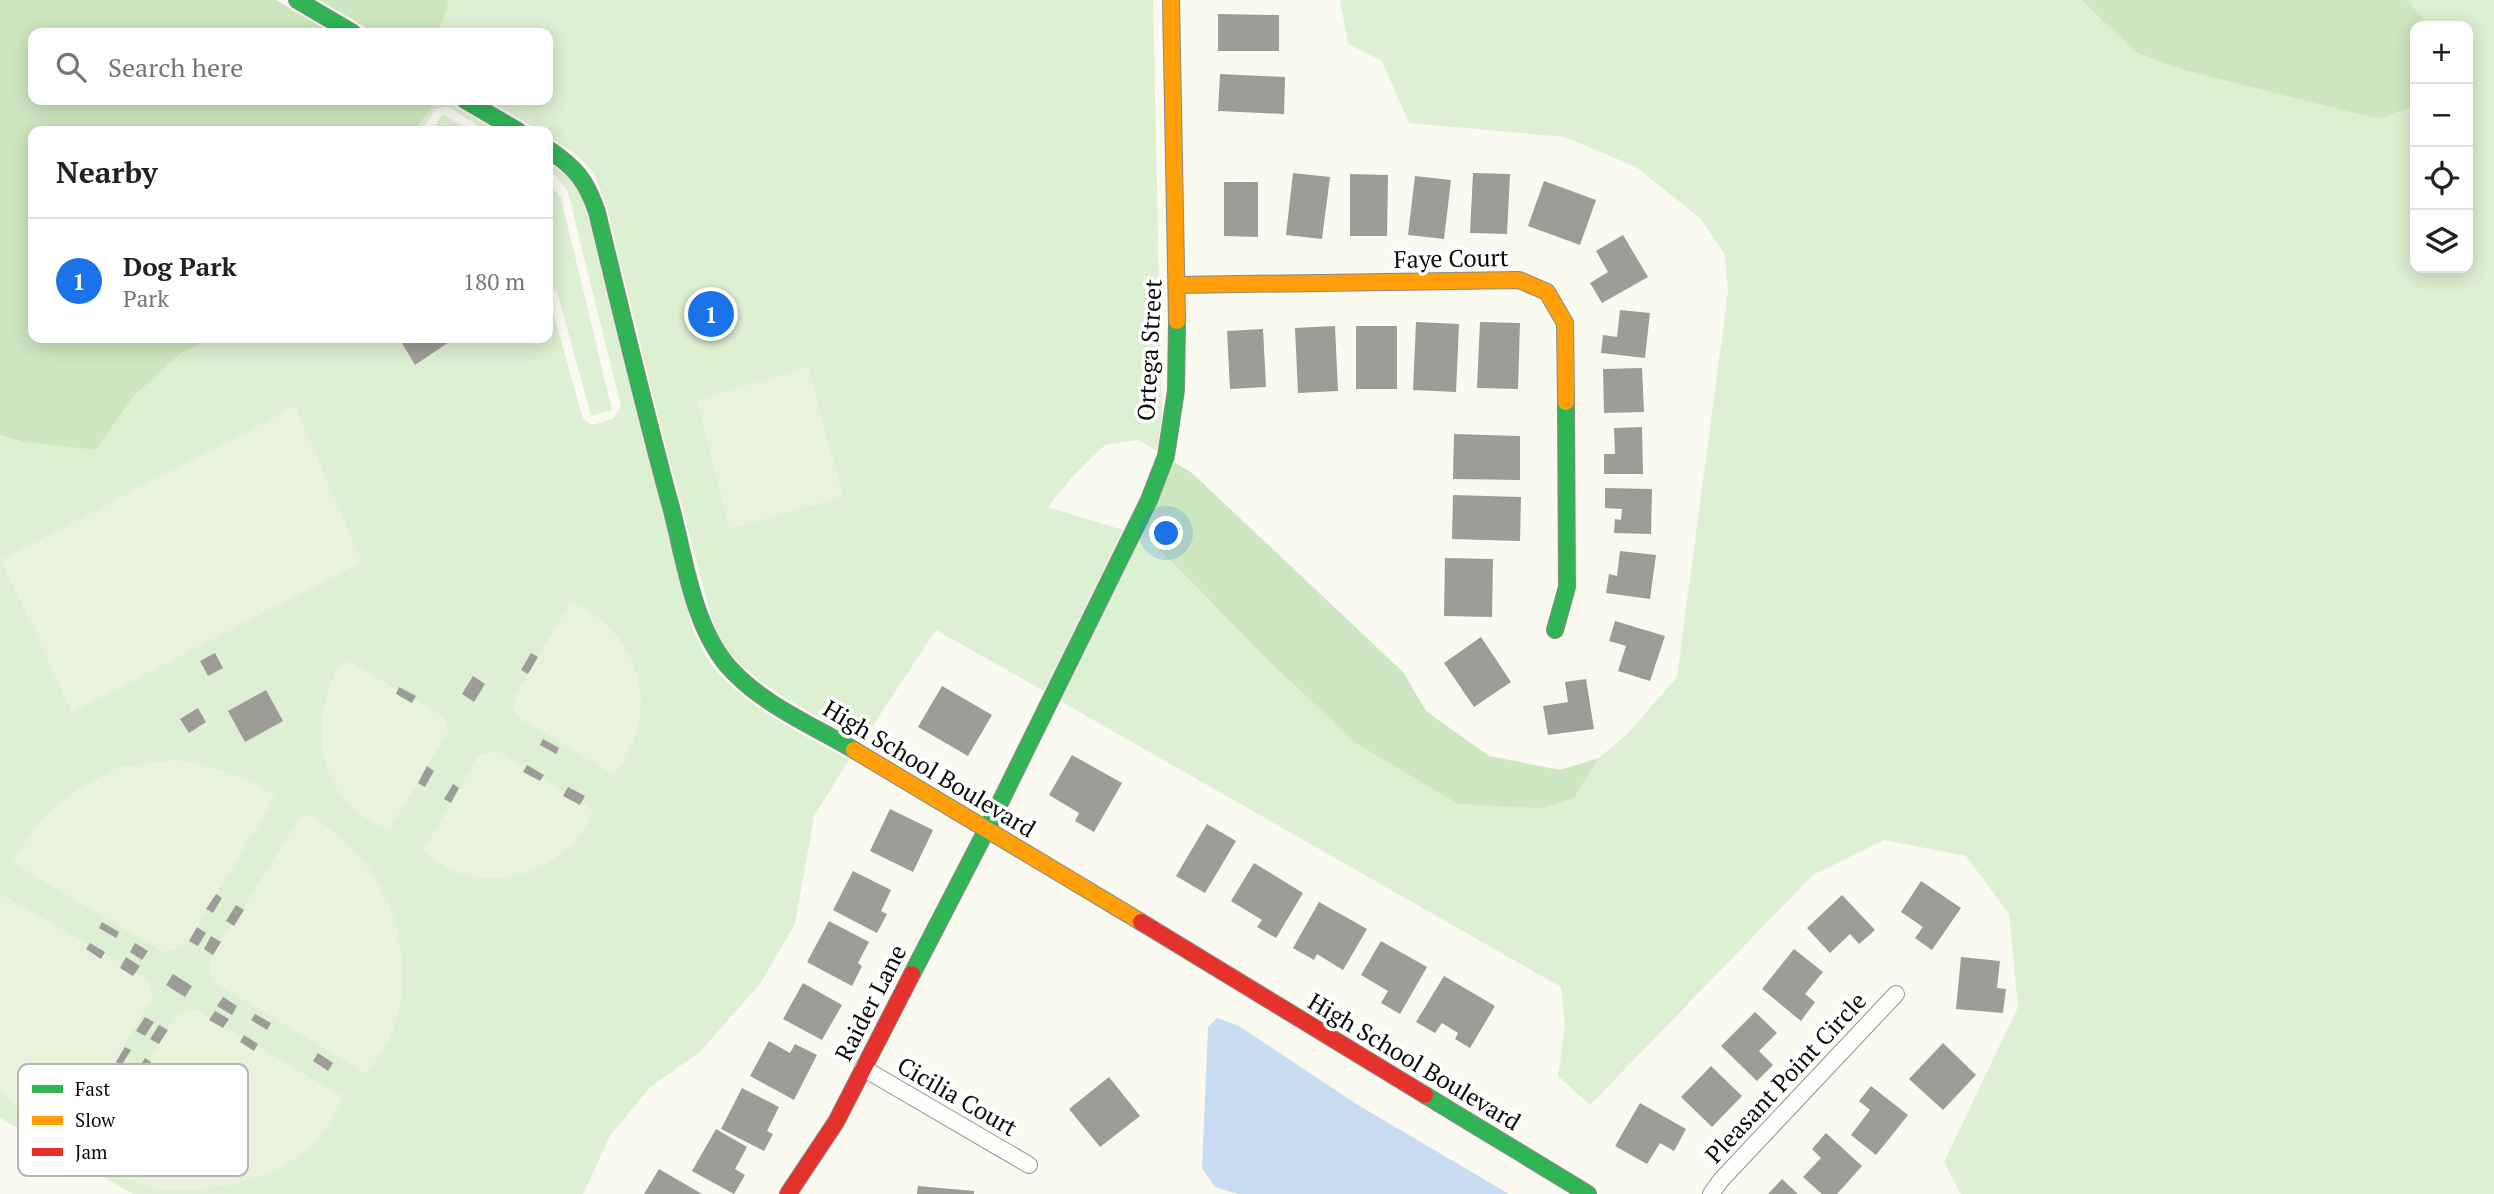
<!DOCTYPE html>
<meta charset="utf-8">
<style>
body{margin:0;font-family:"PT Serif",serif;background:#f6f6f6;color:#222}
.controls{position:absolute;right:21px;top:21px;display:grid;overflow:hidden;border-radius:14px;box-shadow:0 4px 18px #0003}
.controls button{width:63px;height:63px;display:grid;place-items:center;padding:0;border:0;border-bottom:2px solid #e0e0e0;background:#fff;color:#222;font:35px sans-serif}
.you{position:absolute;left:1167px;top:534px;width:24px;height:24px;margin:-18px;border:5px solid #fff;border-radius:50%;background:#1a73e8;box-shadow:0 0 0 10px #1a73e833}
.badge{display:grid;place-items:center;width:46px;height:46px;border-radius:50%;background:#1a73e8;color:#fff;font-size:23px;font-weight:700}
.pin{position:absolute;translate:-50% -50%;border:4px solid #fff;box-shadow:0 2px 7px #0006}
.list{margin:0;padding:0;list-style:none}
h2{display:flex;justify-content:space-between;align-items:center;height:91px;margin:0;padding:0 28px;font-size:30px}
h2 small{font-size:23px;font-weight:400;color:#767676}
.list li{display:grid;grid-template-columns:46px 1fr auto;gap:21px;align-items:center;box-sizing:border-box;height:126px;padding:0 28px;border-top:2px solid #e0e0e0}
.list b{display:block;font-size:26px;white-space:nowrap}
.list p{margin:0;font-size:23px;white-space:nowrap;color:#767676}
.list em{font-size:23px;font-style:normal;color:#767676}
.icon{flex:none;width:38px;height:38px;fill:none;stroke:currentColor;stroke-width:2;stroke-linecap:round;stroke-linejoin:round}
.map{position:relative;flex:none;width:2494px;height:1194px;overflow:hidden}
.search{position:absolute;background:#fff;box-shadow:0 4px 18px #0003;left:28px;top:28px;width:525px;height:77px;display:flex;align-items:center;gap:18px;box-sizing:border-box;padding:0 24px;border-radius:14px;color:#767676;font-size:26px}
.panel{position:absolute;background:#fff;box-shadow:0 4px 18px #0003;left:28px;top:126px;width:525px;height:217px;border-radius:14px}
.map>svg:first-child{display:block}
.green{fill:#def0d2}
.forest{fill:#cde7c0}
.pitch{fill:#e9f3dc}
.water{fill:#c9ddf2}
.building{fill:#9d9c97}
.lines{fill:none;stroke-linecap:round;stroke-linejoin:round}
.street-casing{stroke:#93938f;stroke-width:18}
.fast-casing{stroke:#8a8a86;stroke-width:18}
.slow-casing{stroke:#8a8a86;stroke-width:18}
.jam-casing{stroke:#8a8a86;stroke-width:18}
.street{stroke:#fefefd;stroke-width:16}
.fast{stroke:#30b455;stroke-width:16}
.slow{stroke:#ff9f0a;stroke-width:16}
.jam{stroke:#e5322d;stroke-width:16}
.labels{text-anchor:middle;stroke-width:7;stroke-linejoin:round;paint-order:stroke}
.street-label{font-size:24px;fill:#0c0c0c;stroke:#fff}
.key{fill:#fff;stroke:#b6b6b6;stroke-width:2}
.key-label{font-size:19px;fill:#0c0c0c}
</style>
<div class="map">
<svg width="2494" height="1194" viewBox="0 0 2494 1194">
<rect width="100%" height="100%" fill="#fafaf1"/>
<!-- green -->
<path class="green" d="M448,0H1153L1162,417L1157,451L1138,440L1105,445L1072,477L1048,507L1123,530L1044,691L936,630L862,742C820,717 756,688 727,649C720,640 716,629 712,619L659,421L607,208L595,175L579,157L548,136V131H540L487,100H548V33H437L447,11Z
M1340,0H2081L2136,52L2377,119L2415,106V268H2468V26H2431L2406,0H2494V1194H1961L1944,1162L2018,1007L2009,914L1966,856L1884,840L1813,875L1590,1105L1558,1076L1565,1026L1561,987L1060,701L1142,535L1147,537L1274,666L1357,744L1458,804L1573,798L1599,758L1628,733L1677,677L1728,292L1725,255L1701,219L1636,167L1565,137L1409,123L1382,61L1348,44Z
M437,100H444L497,131H487L447,106L436,109L421,131H414Z
M443,114L470,131H431Z
M548,162C575,180 577,186 588,216L693,630C699,641 704,654 711,664C745,708 802,733 849,760L814,816L795,924L760,984L700,1052L650,1087L610,1136L583,1194H133L0,1118V435L23,442L96,450L133,397L180,354L210,338H548V301H550L583,419L592,425L613,419L621,406L568,192L557,177L548,170Z
M548,182L561,198L612,410L591,416L557,291L548,292Z"/>
<!-- forest -->
<path class="forest" d="M0,0H276L332,33H33V100H437L414,131H33V338H210L180,354L133,397L96,450L23,442L0,435Z
M319,0H448L447,11L437,33H375Z
M2081,0H2406L2431,26H2415V106L2378,119L2181,69L2136,52Z
M1174,462L1192,473L1403,672L1426,711L1489,756L1560,770L1599,758L1574,798L1542,808L1458,804L1357,744L1274,666L1147,537L1142,535Z"/>
<!-- pitch -->
<path class="pitch" d="M808,367L843,497L730,529L697,400Z
M295,406L362,562L72,712L1,560Z
M571,602C643,633 663,715 614,775L518,717L512,700Z
M345,659L443,716L448,732L389,830C376,824 363,818 352,808C312,768 312,703 345,659Z
M497,750L593,810C590,816 588,824 584,830C558,870 494,892 450,869C440,864 432,857 423,851L478,756Z
M176,760C216,766 242,776 276,796L185,947L163,952L13,863L37,823L76,790L119,767Z
M303,813C382,850 421,945 394,1027C388,1044 377,1059 367,1074L213,982L209,961Z
M3,895L148,979L153,996L67,1143L36,1129L0,1089V899Z
M197,1010L343,1097C337,1108 332,1120 325,1130C290,1179 215,1194 157,1189C134,1183 114,1173 94,1160L176,1013Z"/>
<!-- water -->
<path class="water" d="M1217,1018L1239,1026L1358,1105L1509,1194H1238L1215,1187L1202,1168L1208,1027Z"/>
<!-- building -->
<path class="building" d="M1218,14L1279,15V51H1218Z
M1220,74L1285,77L1284,114L1218,111Z
M1293,173L1330,177L1322,239L1286,235Z
M1473,173L1510,174L1507,234L1470,233Z
M1350,174L1388,175L1387,236H1350Z
M1415,176L1451,180L1444,239L1408,235Z
M1544,181L1596,200L1580,245L1528,226Z
M1224,182H1258V237L1224,236Z
M1623,235L1648,277L1602,303L1590,283L1608,272L1596,251Z
M1620,310L1650,313L1645,358L1601,353L1603,335L1617,337Z
M1416,322L1459,324L1456,392L1413,390Z
M1480,322L1520,323L1518,389L1477,388Z
M1335,326L1338,391L1298,393L1295,328Z
M1356,326H1397V389H1356Z
M1263,329L1266,387L1230,389L1227,331Z
M399,338H455L415,365Z
M1642,368L1644,412L1604,413L1603,369Z
M1642,427L1643,474H1604V454H1615L1614,428Z
M1454,434L1520,436V480L1453,479Z
M1605,488L1652,489L1651,534L1614,533L1615,519L1621,520L1622,509L1605,508Z
M1453,495L1521,497L1520,541L1452,539Z
M1620,551L1656,555L1650,599L1606,593L1609,574L1617,576Z
M1445,558L1493,559L1492,617L1444,616Z
M1615,621L1665,636L1650,681L1618,671L1626,646L1609,641Z
M1481,637L1511,682L1474,707L1444,663Z
M215,653L223,668L208,676L200,661Z
M531,653L538,657L528,674L521,670Z
M473,676L485,684L474,702L462,694Z
M1586,679L1594,729L1548,735L1543,706L1568,702L1565,682Z
M942,686L992,715L968,756L918,727Z
M399,687L416,696L412,703L396,694Z
M266,690L283,721L245,742L228,711Z
M198,708L206,722L189,733L180,719Z
M543,739L559,748L556,754L540,745Z
M1072,755L1122,783L1094,832L1075,821L1079,813L1049,795Z
M527,765L544,775L540,781L523,772Z
M427,766L434,771L425,787L418,783Z
M453,784L459,788L451,803L444,799Z
M568,787L585,796L580,805L563,796Z
M890,809L933,830L913,872L870,851Z
M1207,824L1236,841L1205,893L1176,876Z
M1254,863L1303,893L1276,938L1257,927L1262,920L1231,901Z
M853,871L891,890L881,911L887,914L877,933L833,910Z
M1921,881L1961,908L1932,950L1915,938L1923,927L1901,912Z
M216,894L222,898L213,913L206,909Z
M1842,895L1875,930L1859,944L1850,934L1830,953L1807,928Z
M1319,902L1367,929L1343,970L1317,954L1314,960L1293,948Z
M236,905L244,910L234,926L226,921Z
M829,921L869,942L858,963L862,966L852,986L807,962Z
M102,922L119,932L116,938L99,928Z
M197,927L206,933L198,946L189,941Z
M211,936L221,942L213,955L204,949Z
M1381,941L1427,967L1400,1014L1381,1003L1388,991L1361,975Z
M90,943L105,952L101,959L86,949Z
M135,943L148,951L142,960L130,952Z
M1794,949L1823,972L1805,994L1815,1002L1801,1021L1762,989Z
M126,957L140,966L133,976L120,968Z
M1961,957L2000,961L1997,988L2006,989L2003,1013L1956,1009Z
M173,974L192,986L185,997L166,985Z
M1444,976L1495,1006L1470,1048L1455,1039L1458,1033L1442,1023L1435,1033L1416,1022Z
M803,983L842,1005L822,1040L783,1019Z
M223,997L237,1006L232,1015L217,1006Z
M215,1011L229,1019L223,1028L209,1020Z
M1755,1012L1777,1033L1759,1051L1773,1065L1757,1081L1721,1046Z
M255,1014L271,1023L267,1030L251,1020Z
M145,1017L154,1022L145,1036L136,1031Z
M159,1025L168,1030L159,1044L150,1039Z
M244,1035L258,1044L254,1051L240,1042Z
M769,1041L790,1053L795,1044L817,1055L794,1100L750,1076Z
M1943,1043L1976,1075L1943,1110L1909,1079Z
M125,1047L131,1050L121,1066L116,1062Z
M318,1053L333,1063L328,1071L313,1061Z
M145,1058L151,1062L141,1078L135,1074Z
M1711,1066L1742,1096L1712,1127L1681,1097Z
M1109,1077L1140,1116L1100,1147L1069,1109Z
M1871,1086L1908,1115L1876,1155L1851,1135L1870,1110L1859,1101Z
M742,1088L779,1107L767,1131L773,1134L764,1151L721,1129Z
M1640,1103L1686,1129L1674,1151L1660,1143L1647,1164L1615,1146Z
M716,1129L747,1147L735,1169L745,1175L734,1194L692,1171Z
M1826,1133L1862,1166L1837,1194H1822L1803,1177L1821,1158L1812,1149Z
M659,1169L702,1194H644Z
M1782,1179L1798,1194H1768Z
M918,1186L974,1191V1194H917Z"/>
<g class="lines">
<defs>
<path id="street" d="M863,1068L1029,1165
M1711,1194L1721,1180L1896,994"/>
<path id="fast" d="M297,0L353,33
M465,100L518,131
M548,149C576,168 586,180 597,212C621,312 645,412 672,511C685,561 693,624 727,665C759,703 812,725 854,750
M1555,630L1567,587L1566,402
M912,974L987,829L1149,500L1166,456L1176,390L1177,321
M1425,1095L1588,1194"/>
<path id="slow" d="M1171,0L1177,321
M1177,285L1519,280L1547,292L1565,323L1566,402
M854,750L1141,922"/>
<path id="jam" d="M1141,922L1425,1095
M788,1194L836,1122L912,974"/>
</defs>
<!-- street casing -->
<use href="#street" class="street-casing"/>
<!-- fast casing -->
<use href="#fast" class="fast-casing"/>
<!-- slow casing -->
<use href="#slow" class="slow-casing"/>
<!-- jam casing -->
<use href="#jam" class="jam-casing"/>
<!-- street -->
<use href="#street" class="street"/>
<!-- fast -->
<use href="#fast" class="fast"/>
<!-- slow -->
<use href="#slow" class="slow"/>
<!-- jam -->
<use href="#jam" class="jam"/>
</g>
<g class="labels">
<!-- street labels -->
<g class="street-label">
<text transform="translate(1451 259) rotate(-1)" y="8">Faye Court</text>
<text transform="translate(1150 350) rotate(-87)" y="8">Ortega Street</text>
<text transform="translate(929 769) rotate(31)" y="8">High School Boulevard</text>
<text transform="translate(871 1003) rotate(-63)" y="8">Raider Lane</text>
<text transform="translate(1414 1062) rotate(31)" y="8">High School Boulevard</text>
<text transform="translate(1786 1078) rotate(-47)" y="8">Pleasant Point Circle</text>
<text transform="translate(957 1097) rotate(30)" y="8">Cicilia Court</text>
</g>
</g>
<!-- legend -->
<rect x="18" y="1064" width="230" height="112" rx="10" class="key"/>
<rect x="32" y="1085" width="31" height="8" fill="#30b455"/>
<rect x="32" y="1116" width="31" height="9" fill="#ff9f0a"/>
<rect x="32" y="1148" width="31" height="8" fill="#e5322d"/>
<g class="key-label">
<text x="75" y="1096">Fast</text>
<text x="75" y="1127">Slow</text>
<text x="75" y="1159">Jam</text>
</g>
</svg>
<div class="controls">
<button>+</button>
<button>−</button>
<button><svg class="icon" aria-label="locate" viewBox="0 0 24 24"><circle cx="12" cy="12" r="6"/><path d="M12 2v4M12 18v4M2 12h4M18 12h4"/></svg></button>
<button><svg class="icon" aria-label="layers" viewBox="0 0 24 24"><path d="M12 4l9 5-9 5-9-5zM3 14l9 5 9-5"/></svg></button>
</div>
<div class="you"></div>
<div class="pin badge" style="left:711px;top:314px">1</div>
<div class="search"><svg class="icon" aria-label="search" viewBox="0 0 24 24"><circle cx="10" cy="10" r="6"/><path d="M15 15l6 6"/></svg>Search here</div>
<section class="panel">
<h2>Nearby<small></small></h2>
<ul class="list">
<li><span class="badge">1</span><div><b>Dog Park</b><p>Park</p></div><em>180 m</em></li>
</ul>
</section>
</div>
